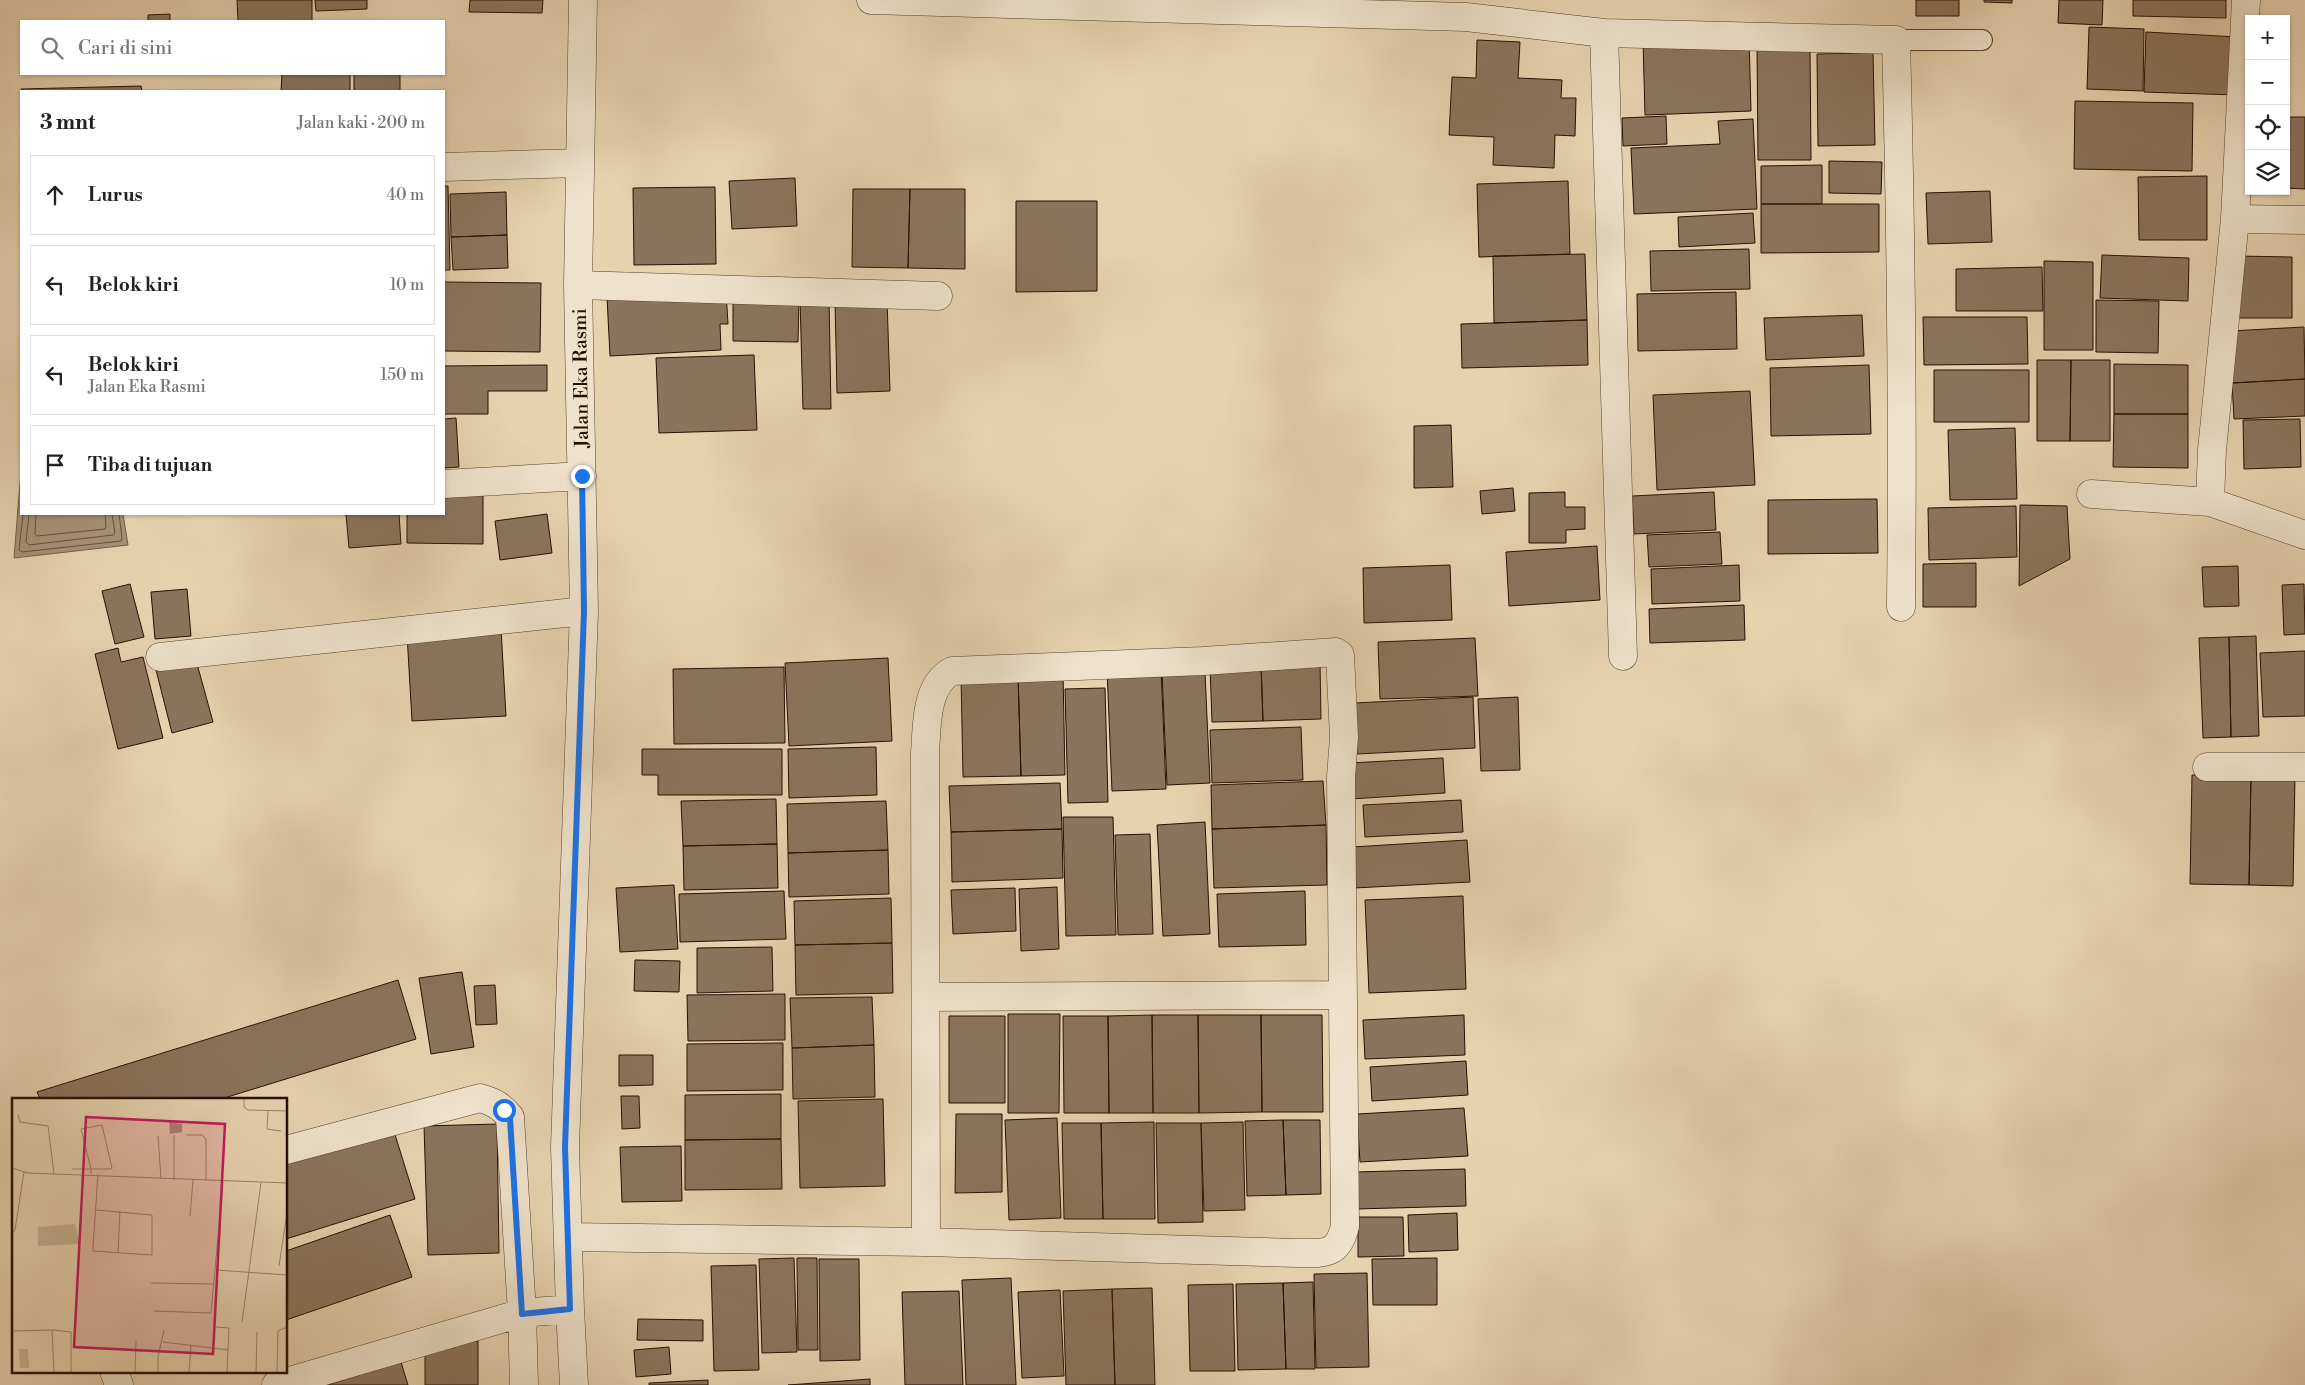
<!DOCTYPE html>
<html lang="id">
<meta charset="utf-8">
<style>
body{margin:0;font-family:"Libre Bodoni",serif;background:#f2f2f2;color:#222}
.controls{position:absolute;right:15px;top:15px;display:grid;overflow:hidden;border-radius:0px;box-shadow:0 1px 4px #0004}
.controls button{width:45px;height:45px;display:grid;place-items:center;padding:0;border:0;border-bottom:1px solid #e0e0e0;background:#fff;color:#222;font:25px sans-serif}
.stop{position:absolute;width:15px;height:15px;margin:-11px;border:4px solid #1a73e8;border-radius:50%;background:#fff}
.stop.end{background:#1a73e8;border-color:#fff;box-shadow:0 1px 5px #0008}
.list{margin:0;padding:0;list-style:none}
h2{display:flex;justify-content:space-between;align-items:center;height:65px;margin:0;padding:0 20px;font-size:21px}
h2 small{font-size:16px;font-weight:400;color:#767676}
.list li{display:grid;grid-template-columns:32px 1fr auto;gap:15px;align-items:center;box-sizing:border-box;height:80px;margin:0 10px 10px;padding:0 10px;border:1px solid #e0e0e0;border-radius:0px}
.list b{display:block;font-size:19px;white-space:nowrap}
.list p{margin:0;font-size:16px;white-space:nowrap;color:#767676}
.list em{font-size:16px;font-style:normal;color:#767676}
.icon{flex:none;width:28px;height:28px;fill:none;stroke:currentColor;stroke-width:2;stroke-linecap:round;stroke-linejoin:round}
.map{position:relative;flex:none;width:2305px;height:1385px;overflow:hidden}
.search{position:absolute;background:#fff;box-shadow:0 1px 4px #0004;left:20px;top:20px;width:425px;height:55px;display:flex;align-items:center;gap:12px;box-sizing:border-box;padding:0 18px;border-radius:0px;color:#767676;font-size:19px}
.panel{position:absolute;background:#fff;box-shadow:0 1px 4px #0004;left:20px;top:90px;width:425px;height:425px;border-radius:0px}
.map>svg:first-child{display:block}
.water{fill:#a69076;stroke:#745c48}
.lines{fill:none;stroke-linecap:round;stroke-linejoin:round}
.shore{stroke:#67503d;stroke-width:1}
.building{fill:#8b745d;stroke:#280f04}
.service-casing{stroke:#58402f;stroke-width:22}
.minor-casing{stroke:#58402f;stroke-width:29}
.service{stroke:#efe2cc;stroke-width:20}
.minor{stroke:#efe2cc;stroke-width:28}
.route{stroke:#1a73e8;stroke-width:6}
.labels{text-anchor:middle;stroke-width:5;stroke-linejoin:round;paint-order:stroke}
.street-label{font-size:19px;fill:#280f04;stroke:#efe2cc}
.inset-road{fill:none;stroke:#9b846b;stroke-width:1}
.view{fill:#c2185b;fill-opacity:0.15;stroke:#c2185b;stroke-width:2.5}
.inset-edge{fill:none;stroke:#280f04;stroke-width:2.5}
</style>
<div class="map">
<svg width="2305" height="1385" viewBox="0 0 2305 1385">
<rect width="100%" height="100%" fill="#e7d2b0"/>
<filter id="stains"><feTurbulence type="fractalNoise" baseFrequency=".004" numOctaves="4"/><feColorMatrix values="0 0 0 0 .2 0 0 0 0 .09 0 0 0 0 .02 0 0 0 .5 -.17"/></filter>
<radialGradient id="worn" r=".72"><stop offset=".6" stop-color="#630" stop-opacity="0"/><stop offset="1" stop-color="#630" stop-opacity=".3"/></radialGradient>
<!-- water -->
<path class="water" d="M21,471V514H123L128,545L14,558Z"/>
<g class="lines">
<!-- shore -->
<path class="shore" d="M23,514L19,550L22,552L121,541L122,538L119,514
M29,514L26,542L29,545L113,535L115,533L112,514
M36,514L35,534L37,536L105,529L106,527L105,514"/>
</g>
<!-- building -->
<path class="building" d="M237,0H312V21H238Z
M315,0H367V9L316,11Z
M470,0H543L542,13L469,12Z
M1916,0H1959V16H1916Z
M1984,0H2012V3L1984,2Z
M2059,0H2103L2102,25L2058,23Z
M2133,0H2226V18L2133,16Z
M170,14V21H148V15Z
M2089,27L2144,29L2143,91L2087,89Z
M2146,32L2238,37L2235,95L2144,92Z
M1749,37L1751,111L1645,115L1643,41Z
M1477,40L1520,42L1518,78L1562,80L1561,98H1576L1575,136L1555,135L1554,168L1493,165L1494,137L1449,135L1452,77L1476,78Z
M1757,46H1810L1811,160H1758Z
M1873,53L1875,145L1818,146L1817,54Z
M282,74H350V91H281Z
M354,74H400V91H354Z
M141,86L142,91H21V89Z
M2075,101L2193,103L2192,171L2074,169Z
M1666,116L1667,144L1623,146L1622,118Z
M2286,117H2305V189L2286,188Z
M1753,119L1757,209L1634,214L1631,148L1720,144L1718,121Z
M1829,161L1882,162L1881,194L1829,193Z
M1822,165V204H1761V166Z
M2207,176V240H2139L2138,177Z
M795,178L797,226L732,229L729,181Z
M1568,181L1570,254L1479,257L1477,184Z
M444,186H448L450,270H444Z
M715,187L716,264L634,265L633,188Z
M853,189H910L908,268L852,267Z
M910,189H965V269L908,268Z
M1990,191L1992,242L1928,244L1926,193Z
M506,192L507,235L451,237L450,194Z
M1016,201H1097V291L1016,292Z
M1761,204H1879V252L1761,253Z
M1753,213L1755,243L1679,247L1678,217Z
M507,235L508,268L453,270L451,237Z
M1749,249L1750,289L1651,291L1650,251Z
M1585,254L1587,320L1494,323L1493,256Z
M2102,255L2189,258L2188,301L2100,298Z
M2236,256L2292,257V318H2236Z
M2044,261L2093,262V350H2044Z
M2042,267L2043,311H1956V269Z
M444,282L541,283L540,352L444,351Z
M726,291L728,324H720L721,350L610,356L607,297Z
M1736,292L1737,349L1638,351L1637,294Z
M733,298H799L798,342L733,341Z
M800,299H829L831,409H803Z
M887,299L890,391L837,393L835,301Z
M2096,300L2159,301L2158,353L2096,352Z
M1862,315L1864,356L1766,360L1764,318Z
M1923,317H2027L2028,364L1924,365Z
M1587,320L1588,365L1462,368L1461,324Z
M2304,327L2305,379L2232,383L2230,331Z
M754,355L757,430L659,433L656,358Z
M2037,360H2071L2070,441H2037Z
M2071,360H2110V441H2070Z
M2114,364L2188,365V414H2114Z
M547,365V391H488V414H444V366Z
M1869,365L1871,434L1771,436L1770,368Z
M1934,370H2029V422H1934Z
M2305,379V416L2234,419L2232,383Z
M1750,391L1755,485L1657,490L1653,395Z
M2114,414H2188V468L2113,467Z
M456,418L459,467L444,468V419Z
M2300,419L2301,467L2244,469L2243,420Z
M1451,425L1453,487L1414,488V426Z
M2015,428L2017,499L1950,500L1948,430Z
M1513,488L1515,511L1482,514L1480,491Z
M1565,492V507H1585V529L1566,530V543H1529V493Z
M1714,492L1716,530L1634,534L1632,496Z
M444,494H483V544L407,543V514H444Z
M1877,499L1878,553L1768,554V500Z
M2020,505L2067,506L2070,559L2019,586Z
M2016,506L2017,557L1929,560L1928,508Z
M346,514H399L401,544L349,548Z
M547,514L552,553L500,560L495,521Z
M1720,532L1722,564L1649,567L1647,535Z
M1597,546L1600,600L1509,606L1506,552Z
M1976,563V607H1923V564Z
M1450,565L1452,620L1364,623L1363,568Z
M1739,565L1740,601L1652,604L1651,569Z
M2238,566L2239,606L2204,607L2202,567Z
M130,584L144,637L115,644L102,591Z
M2304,584L2305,634L2284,635L2282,585Z
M187,589L191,636L155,639L151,592Z
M1744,605L1745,640L1650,643L1649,609Z
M501,629L506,716L412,721L407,634Z
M2256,636L2259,736L2231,737L2229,637Z
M2229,637L2231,737L2203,738L2199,638Z
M1475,638L1478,696L1380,699L1378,642Z
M118,648L121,662L143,657L163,738L118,749L95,654Z
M2305,651V716L2263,717L2260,653Z
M888,658L892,741L789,746L785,663Z
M196,660L213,722L172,733L156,670Z
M1320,662L1321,719L1263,721L1261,664Z
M1261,664L1263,721L1212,722L1210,666Z
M784,667L785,743L674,744L673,669Z
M1161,667L1166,789L1112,791L1107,669Z
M1063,673L1065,775L1021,776L1018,674Z
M1205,673L1210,783L1167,785L1162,674Z
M1018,674L1021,776L963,777L961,676Z
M1105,688L1108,802L1068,803L1065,689Z
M1473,697L1475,748L1357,754L1354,703Z
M1518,697L1520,770L1481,771L1478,699Z
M1301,727L1303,780L1212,783L1210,730Z
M876,747L877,795L789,798L788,749Z
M642,749H782V795H658V775H642Z
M1443,758L1445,793L1351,799L1349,763Z
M2192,775L2251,776L2249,885L2190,884Z
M2251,776L2295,777L2293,886L2249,885Z
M1323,781L1326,825L1212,829L1211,785Z
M1060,783L1062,829L951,832L949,786Z
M776,799L777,844L683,846L681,801Z
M1461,800L1463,832L1365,837L1363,805Z
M886,801L888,850L788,853L787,804Z
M1063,817H1113L1116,935L1066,936Z
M1205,822L1210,934L1163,936L1157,825Z
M1326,825L1327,885L1214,888L1212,829Z
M1062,829L1063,878L952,882L951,832Z
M1150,834L1153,934L1118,935L1115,835Z
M1467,840L1470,882L1354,888L1352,847Z
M777,844L778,888L684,890L683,846Z
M888,850L889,894L789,897L788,853Z
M674,885L678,949L620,952L616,888Z
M1057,887L1059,949L1021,951L1019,889Z
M1015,888L1016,931L953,934L951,890Z
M784,891L786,939L680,942L679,894Z
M1305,891L1306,945L1219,947L1217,894Z
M1463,896L1466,989L1369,993L1365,900Z
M891,898L892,943L795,945L794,901Z
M892,943L893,993L796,995L795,945Z
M772,947L773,991L697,993V948Z
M635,960L680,961L679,992L634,991Z
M462,972L474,1047L431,1054L419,978Z
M398,980L416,1039L221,1099H40L37,1092Z
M495,985L497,1024L476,1025L474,986Z
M785,994V1040L688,1041L687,995Z
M872,997L874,1045L792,1048L790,998Z
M1008,1014H1060L1059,1113H1008Z
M1152,1015H1198L1199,1113H1153Z
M1152,1015L1153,1113H1109L1108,1016Z
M1198,1015H1261L1262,1112L1199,1113Z
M1261,1015H1322L1323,1112H1262Z
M1464,1015L1465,1055L1365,1059L1363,1020Z
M949,1016H1005V1103H949Z
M1063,1016H1108L1109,1113H1064Z
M783,1043V1090L687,1091V1044Z
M874,1045L875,1097L793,1099L792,1048Z
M619,1055H653V1085L619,1086Z
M1466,1061L1468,1095L1372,1101L1370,1067Z
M781,1094V1139L685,1140V1095Z
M621,1096H639L640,1128L622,1129Z
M883,1099L885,1186L800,1188L798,1101Z
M1464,1108L1468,1156L1360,1162L1357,1114Z
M956,1114H1002V1192L955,1193Z
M1057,1118L1061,1218L1009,1220L1005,1120Z
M1283,1120L1286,1195L1247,1196L1245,1121Z
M1283,1120H1320L1321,1194L1286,1195Z
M1154,1122L1155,1219H1103L1101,1123Z
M1243,1122L1245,1210L1204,1211L1201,1123Z
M1062,1123H1101L1103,1219H1064Z
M1156,1123H1201L1203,1222L1158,1223Z
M497,1124L499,1253L428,1255L424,1126Z
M392,1125L415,1199L286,1239V1158Z
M781,1139L782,1189L685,1190V1140Z
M681,1146L682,1201L622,1202L620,1147Z
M1465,1169L1466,1206L1356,1209L1355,1172Z
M1457,1213L1458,1250L1409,1252L1408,1215Z
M390,1215L412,1277L286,1320V1251Z
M1358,1217H1403L1404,1256L1358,1257Z
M794,1258L797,1352L762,1353L759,1259Z
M797,1258H817L818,1350H798Z
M1437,1258V1305H1373L1372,1259Z
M819,1259H859L860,1360L820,1361Z
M756,1265L759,1370L714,1371L711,1266Z
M1367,1273L1369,1367L1316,1368L1314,1274Z
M1011,1278L1016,1385H966L962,1280Z
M1313,1282L1315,1369H1286L1283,1283Z
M1283,1283L1286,1369L1238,1370L1236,1284Z
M1233,1284L1235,1371H1190L1188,1285Z
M1152,1288L1155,1385H1115L1112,1289Z
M1112,1289L1115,1385H1066L1063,1291Z
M1060,1290L1064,1376L1022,1378L1018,1292Z
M959,1291L963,1385H905L902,1292Z
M638,1319L703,1320V1341L637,1340Z
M478,1341V1385H425V1342Z
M669,1347L671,1374L636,1377L634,1350Z
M401,1362L408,1385H327Z
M870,1379V1385H788Z
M708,1380V1385H649V1383Z"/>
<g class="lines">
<defs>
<path id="service" d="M1896,40H1982"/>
<path id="minor" d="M871,0L1466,17L1604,33L1896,40C1901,230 1903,418 1901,607
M1604,33L1623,656
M444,167L580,163
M2235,219L2305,220
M578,285L938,296
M444,484L582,476
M2091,494L2210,502L2305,535
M2210,502L2212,450L2235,219L2246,0
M160,657L584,611
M2207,767H2305
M926,997L1343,995
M286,1150L480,1098C494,1102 501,1106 510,1117L522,1313L524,1385
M568,1237L926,1242L1298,1253C1324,1253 1338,1256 1345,1226L1341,777L1344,737L1340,655L1336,652L1203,661L952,671C925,685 927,727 925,753L926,1242
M114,1371L119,1385
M276,1385L522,1313L570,1309
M574,1385L570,1309L565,1147L584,611L578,285L583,0"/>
</defs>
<!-- service casing -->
<use href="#service" class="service-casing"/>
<!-- minor casing -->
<use href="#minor" class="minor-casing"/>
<!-- service -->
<use href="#service" class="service"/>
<!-- minor -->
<use href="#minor" class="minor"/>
</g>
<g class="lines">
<!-- route -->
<path class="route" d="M504,1110L510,1118L522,1314L570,1309L565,1147L584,611L582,476"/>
</g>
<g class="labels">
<!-- street labels -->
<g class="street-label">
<text transform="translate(580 378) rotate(-91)" y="7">Jalan Eka Rasmi</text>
</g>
</g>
<!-- overview -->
<g transform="translate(12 1098)">
<rect width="275" height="275" fill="#e7d2b0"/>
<path d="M63,126L68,146L26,148V129Z" fill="#c7b193"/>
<path d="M7,251H16L17,270H8Z" fill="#c7b193"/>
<path d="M157,24L170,26V34L158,36Z" fill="#a69076"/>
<path class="inset-road" d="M232,1V9L236,12L275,13M256,13L255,31L269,33M6,17L8,24L36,28L42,76M162,37V82M174,37H190L194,41V83M146,38L149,81M0,70L16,75L275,85M60,71H98L100,70L90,27L69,31L79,71V76M84,112L140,117V157L81,153V149L86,76M178,118L181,82M0,136L3,132L12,74M106,155L108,113M267,168L275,115M204,172L275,177M139,185L201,186M142,213L199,215L211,84M230,224L249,85M204,229L217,230L215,274M40,232L59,234V274M2,233L40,232L42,274M151,244L216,252M123,274L124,243M146,274V259L152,232M177,274L179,248M244,274L245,234M265,274L266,233L275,229"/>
<path class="view" d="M74,19L213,26L201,256L62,249Z"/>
<rect width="275" height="275" class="inset-edge"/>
</g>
<rect width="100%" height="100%" filter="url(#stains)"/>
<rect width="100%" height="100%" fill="url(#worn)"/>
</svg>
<div class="controls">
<button>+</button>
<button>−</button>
<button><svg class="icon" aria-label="locate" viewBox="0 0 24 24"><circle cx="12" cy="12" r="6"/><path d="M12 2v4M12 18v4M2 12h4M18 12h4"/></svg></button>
<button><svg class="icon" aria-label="layers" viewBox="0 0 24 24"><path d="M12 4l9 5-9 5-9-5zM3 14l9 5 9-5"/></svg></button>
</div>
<div class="stop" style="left:504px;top:1110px"></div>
<div class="stop end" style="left:582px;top:476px"></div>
<div class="search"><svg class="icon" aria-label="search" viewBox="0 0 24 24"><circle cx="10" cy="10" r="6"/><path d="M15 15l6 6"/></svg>Cari di sini</div>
<section class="panel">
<h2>3 mnt<small>Jalan kaki · 200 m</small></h2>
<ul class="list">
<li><svg class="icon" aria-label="ahead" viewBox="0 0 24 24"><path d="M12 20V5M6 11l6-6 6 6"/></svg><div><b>Lurus</b></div><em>40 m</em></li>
<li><svg class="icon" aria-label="left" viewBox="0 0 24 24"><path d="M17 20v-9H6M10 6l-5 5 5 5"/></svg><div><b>Belok kiri</b></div><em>10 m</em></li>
<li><svg class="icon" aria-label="left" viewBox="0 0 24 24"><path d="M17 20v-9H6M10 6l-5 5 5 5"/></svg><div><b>Belok kiri</b><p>Jalan Eka Rasmi</p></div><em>150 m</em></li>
<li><svg class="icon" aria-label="arrive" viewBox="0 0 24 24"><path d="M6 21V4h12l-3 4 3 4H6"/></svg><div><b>Tiba di tujuan</b></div></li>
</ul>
</section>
</div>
